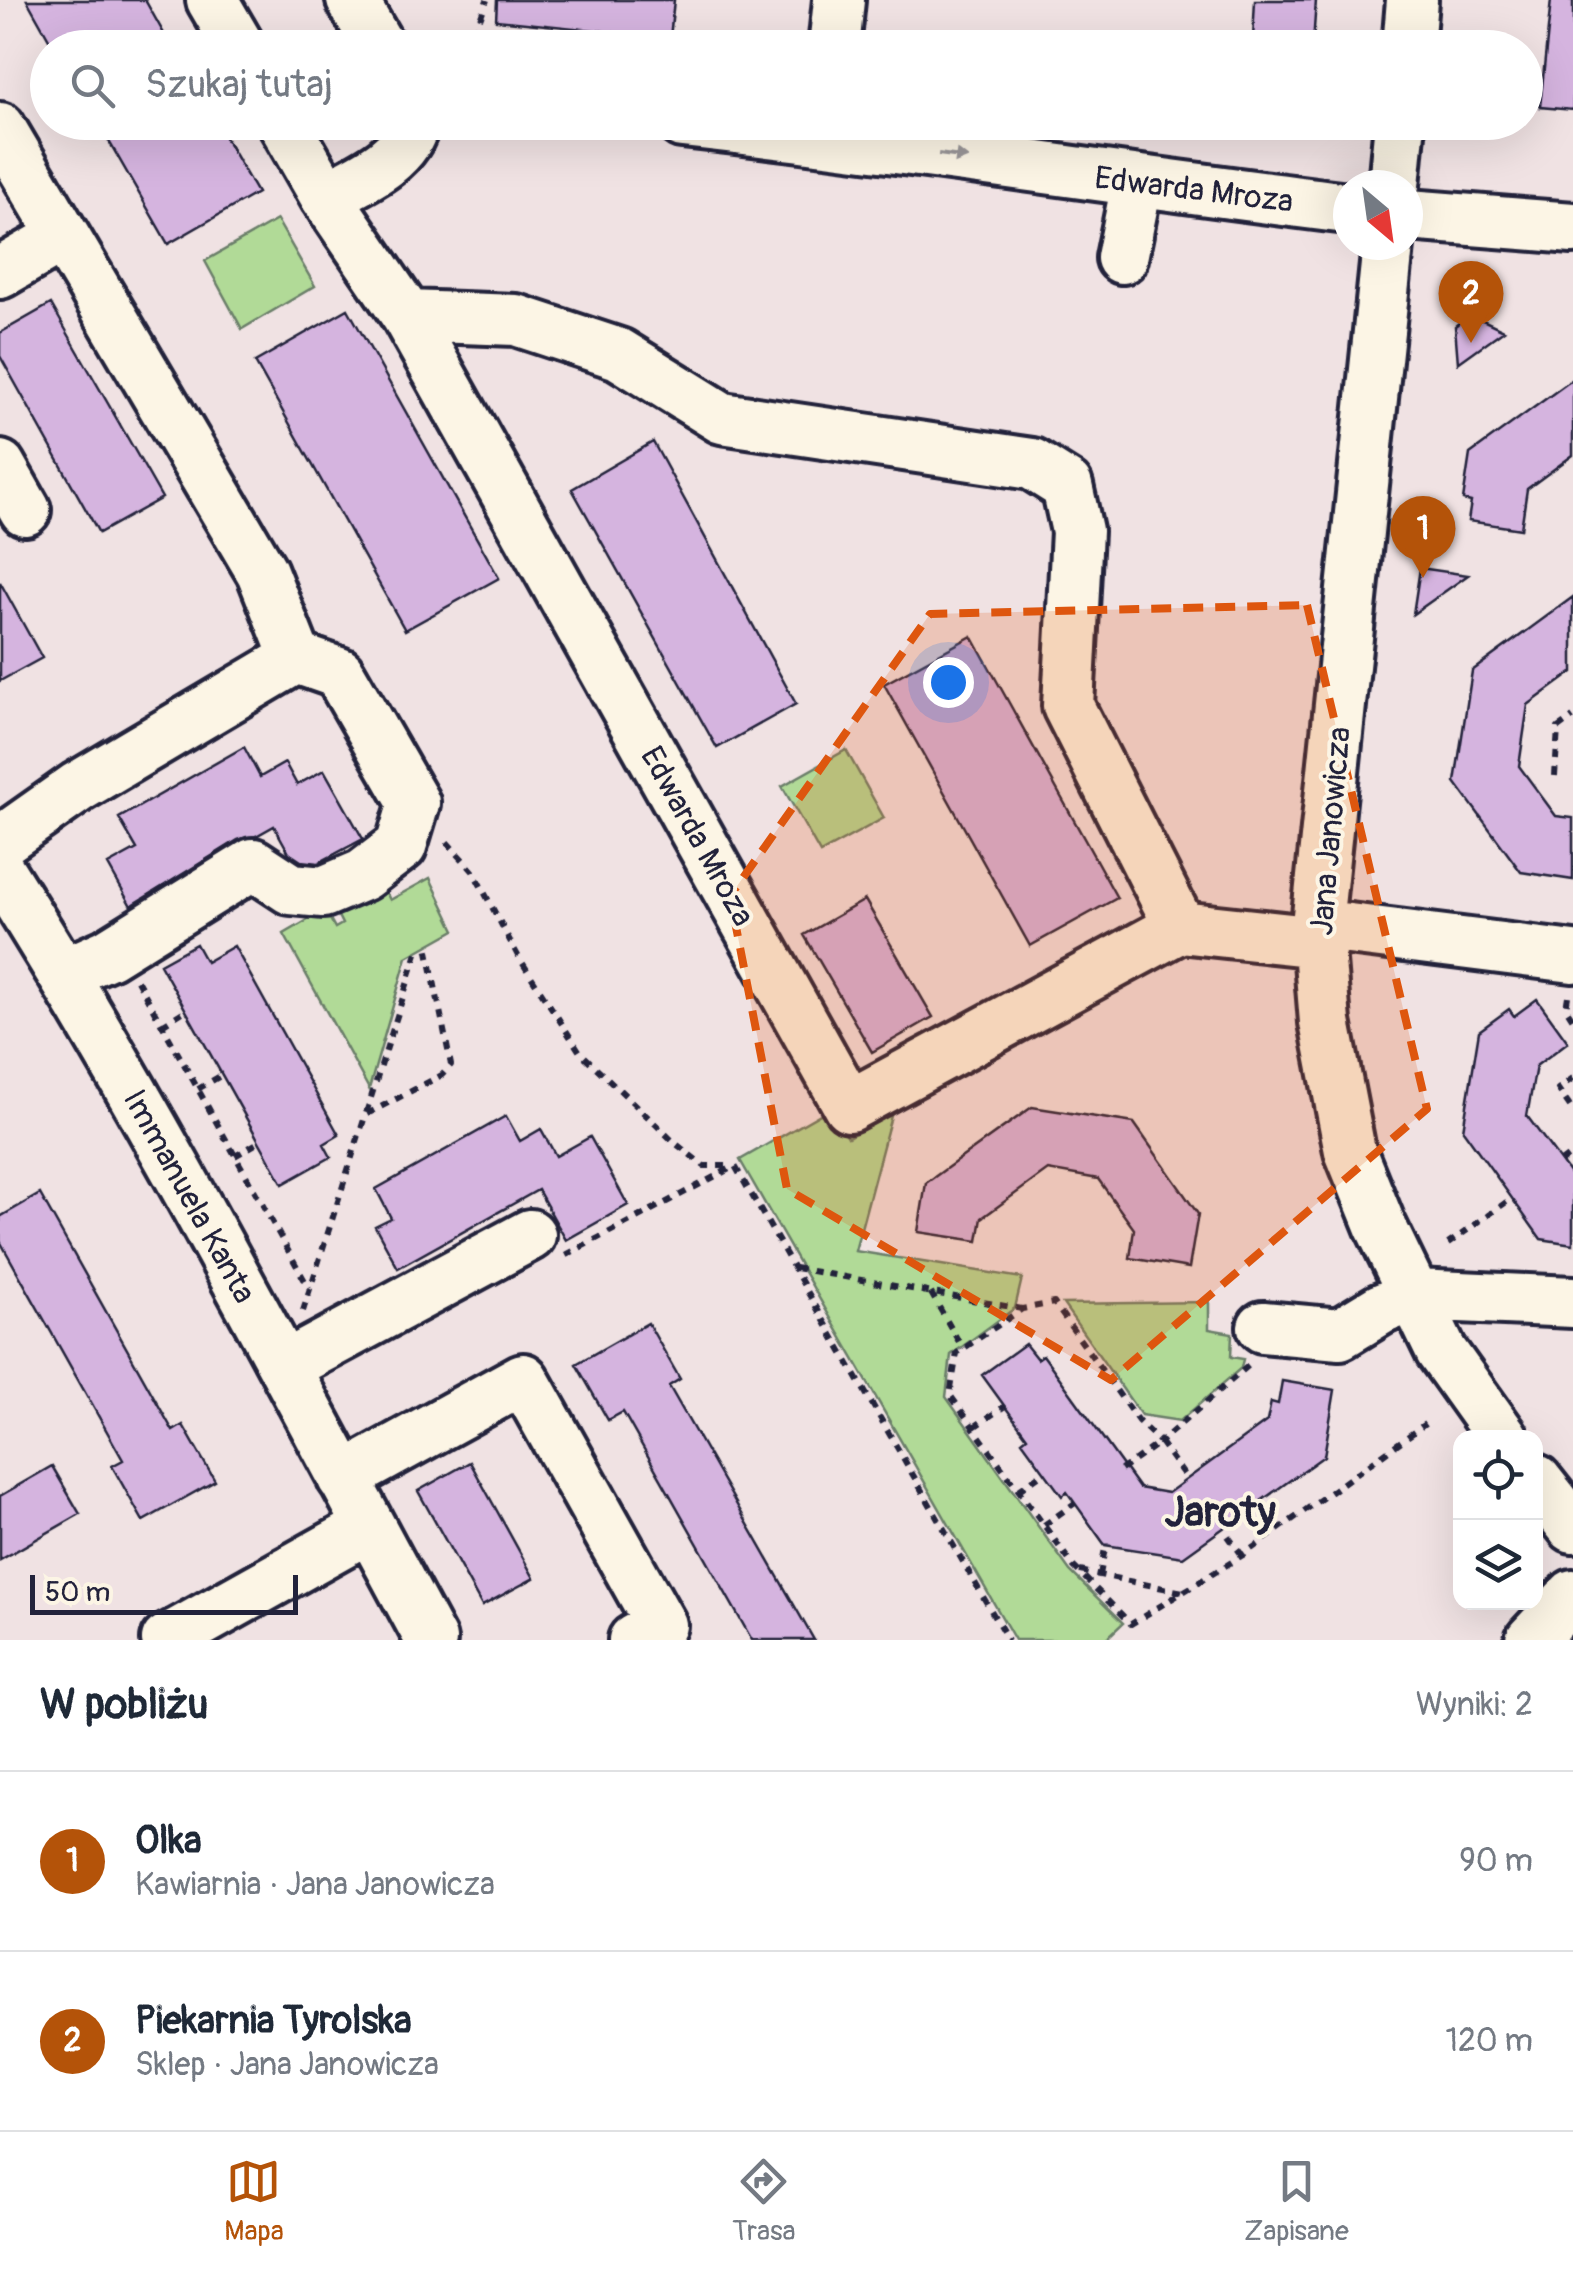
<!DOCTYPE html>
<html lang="pl">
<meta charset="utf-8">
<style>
body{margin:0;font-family:Pangolin,sans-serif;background:#f2f2f3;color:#1f2937}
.controls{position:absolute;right:30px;bottom:30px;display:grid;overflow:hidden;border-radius:20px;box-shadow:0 10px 40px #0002}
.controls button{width:90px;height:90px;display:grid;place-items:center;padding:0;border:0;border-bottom:2px solid #e0e1e3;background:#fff;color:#1f2937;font:50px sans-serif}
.compass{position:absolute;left:1333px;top:170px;width:90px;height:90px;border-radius:50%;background:#fff;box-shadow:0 10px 40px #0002;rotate:151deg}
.scale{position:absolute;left:30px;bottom:25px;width:268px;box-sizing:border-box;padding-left:10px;border:5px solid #22223b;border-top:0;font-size:28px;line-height:35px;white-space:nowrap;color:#22223b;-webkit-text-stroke:8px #fcf5e5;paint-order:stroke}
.you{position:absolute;left:948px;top:682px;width:35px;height:35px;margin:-25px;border:8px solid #fff;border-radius:50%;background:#1a73e8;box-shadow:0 0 0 15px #1a73e833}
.badge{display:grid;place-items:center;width:65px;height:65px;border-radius:50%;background:#b45309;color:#fff;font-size:32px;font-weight:700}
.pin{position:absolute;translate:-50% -82px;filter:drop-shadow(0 2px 5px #0008)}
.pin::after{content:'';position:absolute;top:52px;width:35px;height:30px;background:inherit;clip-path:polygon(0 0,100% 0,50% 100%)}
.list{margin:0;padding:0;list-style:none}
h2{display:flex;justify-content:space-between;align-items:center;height:130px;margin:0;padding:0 40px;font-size:42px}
h2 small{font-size:32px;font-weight:400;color:#747a83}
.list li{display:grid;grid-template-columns:65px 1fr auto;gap:30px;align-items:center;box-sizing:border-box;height:180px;padding:0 40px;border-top:2px solid #e0e1e3}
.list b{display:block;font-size:38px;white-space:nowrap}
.list p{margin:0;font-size:32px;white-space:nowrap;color:#747a83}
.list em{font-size:32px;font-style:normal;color:#747a83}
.icon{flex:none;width:55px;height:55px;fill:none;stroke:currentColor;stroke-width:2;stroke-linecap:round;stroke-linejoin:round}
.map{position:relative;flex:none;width:1573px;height:1640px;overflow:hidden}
.search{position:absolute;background:#fff;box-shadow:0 10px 40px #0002;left:30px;right:30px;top:30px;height:110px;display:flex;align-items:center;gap:25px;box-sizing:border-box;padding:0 35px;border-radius:55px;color:#747a83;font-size:38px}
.sheet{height:490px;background:#fff}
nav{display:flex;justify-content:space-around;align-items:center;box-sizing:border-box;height:140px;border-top:2px solid #e0e1e3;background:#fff;font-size:28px;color:#747a83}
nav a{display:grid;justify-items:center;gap:5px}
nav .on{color:#b45309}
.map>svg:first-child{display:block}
.green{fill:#b1da97;stroke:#6a7e69;stroke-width:2.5}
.building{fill:#d5b4df;stroke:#22223b;stroke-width:2.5}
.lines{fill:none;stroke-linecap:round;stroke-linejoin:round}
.minor-casing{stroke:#22223b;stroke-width:58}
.path{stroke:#22223b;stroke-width:6;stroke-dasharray:8 8;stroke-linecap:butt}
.minor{stroke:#fcf5e5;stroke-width:50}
.oneway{fill:#9a9698}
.marked{fill:#de560e;fill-opacity:0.2;stroke:#de560e;stroke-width:8;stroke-dasharray:20 12;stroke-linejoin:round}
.labels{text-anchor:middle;stroke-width:8;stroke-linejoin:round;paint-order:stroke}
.street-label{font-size:32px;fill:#22223b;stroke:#fcf5e5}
.district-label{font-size:42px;font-weight:bold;fill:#22223b;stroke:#fcf5e5}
</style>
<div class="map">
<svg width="1573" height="1640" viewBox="0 0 1573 1640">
<rect width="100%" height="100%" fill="#f0e2e3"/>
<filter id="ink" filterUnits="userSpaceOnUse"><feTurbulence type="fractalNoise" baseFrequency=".01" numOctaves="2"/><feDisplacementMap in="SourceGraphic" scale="20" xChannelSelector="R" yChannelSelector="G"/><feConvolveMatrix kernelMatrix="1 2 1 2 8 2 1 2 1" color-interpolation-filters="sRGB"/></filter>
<g filter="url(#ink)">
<!-- green -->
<path class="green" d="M277,220L315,286L242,329L205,261Z
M846,750L884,818L820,853L782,786Z
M379,878L390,900L430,878L455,930L407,957L369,1089L284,934L325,910L335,928L342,924L333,906Z
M831,1108L848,1137L892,1112L855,1251L1022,1278L1015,1308L951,1355L946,1397L1070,1571L1123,1623L1105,1640H1015L740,1160Z
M1209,1302V1329L1232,1333L1231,1357L1243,1359L1241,1368L1180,1421L1141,1415L1063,1304Z"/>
<!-- building -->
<path class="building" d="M27,0H145L172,48H54Z
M497,0H674L670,38L496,20Z
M1255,0H1316L1313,44L1253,39Z
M1551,0H1573V110L1540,107Z
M98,122H216L257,193L168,244Z
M51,304L162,498L99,533L0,356V333Z
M348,309L499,578L405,630L255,362Z
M1470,314L1504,330L1458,363L1455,326Z
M1573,379V455L1527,489L1521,529L1468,521L1471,502L1463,500L1470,454Z
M653,442L796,704L717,748L572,489Z
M1420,568L1468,575L1413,614Z
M0,582L42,658L0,681Z
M1573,597V672L1528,705L1519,766L1556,816L1573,818V880L1521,872L1455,782L1472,671Z
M972,636L1117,898L1030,946L884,684Z
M244,747L260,777L285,763L297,785L324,770L363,839L318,863L301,861L289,853L274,826L256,836L238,840L131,906L108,865L137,849L119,818Z
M865,900L933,1017L872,1052L804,935Z
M196,944L206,962L234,946L339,1135L324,1144L331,1157L283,1184L160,964Z
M1537,999L1568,1042L1536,1066L1527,1116L1573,1178V1244L1541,1239L1463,1130L1479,1031L1509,1009L1514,1016Z
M1032,1107L1134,1123L1198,1214L1189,1268L1130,1258L1134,1229L1098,1179L1048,1170L982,1218L978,1241L918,1232L926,1183Z
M506,1116L520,1141L541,1129L556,1156L590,1137L628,1205L566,1240L538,1190L398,1268L375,1226L391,1218L376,1189Z
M40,1194L173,1431L183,1425L215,1481L143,1521L112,1466L123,1460L0,1241V1217Z
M648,1323L680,1379L669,1386L814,1640H752L623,1412L608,1420L576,1364Z
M1025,1344L1037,1359L1043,1355L1139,1488L1168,1493L1267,1421L1271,1402L1278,1404L1282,1381L1335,1390L1324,1456L1183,1557L1105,1545L1067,1492L1062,1496L1022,1441L1027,1437L982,1375Z
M470,1462L534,1578L482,1606L418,1491Z
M52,1466L80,1514L0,1560V1496Z"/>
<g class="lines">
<defs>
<path id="minor" d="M212,0L240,48
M352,0L380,48
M834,48L839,0
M1408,48L1412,0
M283,122L326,197L407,316L849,1106L1180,927L1319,942
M682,122C905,146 1126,181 1348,208
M0,128L262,572L296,658L339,673L414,803L401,846L363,875L323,892L291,889L253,864L108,954L65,973
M1394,185L1400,122
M326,197C357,180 406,161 414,122
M1408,215L1573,228
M1388,245L1317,925L1325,1022L1350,1151L1380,1225L1441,1351L1503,1438
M1122,258L1137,183
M0,273L62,237
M407,316L516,320L619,354L722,418L1032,464L1067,486L1077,531L1068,706L1180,927
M0,466L25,510
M0,842L78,787L296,658
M0,872C157,1120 291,1382 431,1640
M1317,925L1573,957
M1263,1327L1340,1334L1381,1309L1415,1295L1573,1302
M286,1366L530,1235
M343,1478L523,1379L661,1625L634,1640
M1536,1480L1573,1527
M167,1640L369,1527
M1531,1640L1573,1595"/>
</defs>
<!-- minor casing -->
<use href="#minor" class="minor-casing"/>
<!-- path -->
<path class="path" d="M469,48L487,0
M1555,776L1558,728L1573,717
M447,842L473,871L518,956L580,1052L674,1142L704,1166H734
M137,980L309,1288
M1568,996L1566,1008L1573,1019
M162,1025L186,1010
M1573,1078L1558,1089L1573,1111
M198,1089L222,1075
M367,1114L442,1075L451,1065L427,946
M235,1156L259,1142
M1561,1162L1573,1153
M1448,1244L1512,1198
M566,1255L735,1166L1008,1640
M795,1268L1022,1309
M931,1293L963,1349
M303,1311L418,950
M1248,1366L1160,1442L1138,1421L1054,1303L1022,1309L957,1353L950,1395L1074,1567L1131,1624L1243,1555L1425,1424
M974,1427L1005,1406
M1121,1470L1160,1442L1184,1475
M1019,1490L1044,1472
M1044,1525L1075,1503
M1228,1536L1242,1555
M1080,1571L1183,1592
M1100,1575L1106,1543"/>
<!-- minor -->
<use href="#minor" class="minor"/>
</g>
<!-- one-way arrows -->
<defs><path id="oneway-solid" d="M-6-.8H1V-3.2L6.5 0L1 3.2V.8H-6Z" transform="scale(2.5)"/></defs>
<use class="oneway" href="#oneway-solid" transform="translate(953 156) rotate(8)"/>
</g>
<!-- marked area -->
<path class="marked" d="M1307,605L1427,1109L1111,1380L787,1189L730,896L930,614Z"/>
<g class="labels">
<!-- street labels -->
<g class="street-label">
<text transform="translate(1194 189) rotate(7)" y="11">Edwarda Mroza</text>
<text transform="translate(1330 831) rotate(-85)" y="11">Jana Janowicza</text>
<text transform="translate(698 836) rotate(61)" y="11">Edwarda Mroza</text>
<text transform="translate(190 1196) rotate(61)" y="11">Immanuela Kanta</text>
</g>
<!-- district labels -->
<g class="district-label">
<text x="1220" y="1526">Jaroty</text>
</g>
</g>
</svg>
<div class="controls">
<button><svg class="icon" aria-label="locate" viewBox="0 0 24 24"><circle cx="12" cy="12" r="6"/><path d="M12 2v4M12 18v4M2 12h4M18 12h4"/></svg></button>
<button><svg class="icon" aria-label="layers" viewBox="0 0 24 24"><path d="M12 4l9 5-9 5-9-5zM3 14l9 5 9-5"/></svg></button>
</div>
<svg class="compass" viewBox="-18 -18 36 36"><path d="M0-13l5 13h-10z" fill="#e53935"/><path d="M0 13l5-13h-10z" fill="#747a83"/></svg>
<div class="scale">50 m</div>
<div class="you"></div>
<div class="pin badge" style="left:1423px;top:578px">1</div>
<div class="pin badge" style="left:1471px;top:343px">2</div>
<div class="search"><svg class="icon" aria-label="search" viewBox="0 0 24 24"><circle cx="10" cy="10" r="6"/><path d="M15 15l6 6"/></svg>Szukaj tutaj</div>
</div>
<section class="sheet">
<h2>W pobliżu<small>Wyniki: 2</small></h2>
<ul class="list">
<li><span class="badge">1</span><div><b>Olka</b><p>Kawiarnia · Jana Janowicza</p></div><em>90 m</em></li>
<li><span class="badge">2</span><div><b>Piekarnia Tyrolska</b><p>Sklep · Jana Janowicza</p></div><em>120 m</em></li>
</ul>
</section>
<nav>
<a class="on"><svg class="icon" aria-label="map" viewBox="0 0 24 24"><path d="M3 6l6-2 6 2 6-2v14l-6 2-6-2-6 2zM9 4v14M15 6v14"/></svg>Mapa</a>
<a><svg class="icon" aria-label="directions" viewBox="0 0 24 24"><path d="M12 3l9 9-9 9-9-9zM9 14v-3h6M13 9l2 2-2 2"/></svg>Trasa</a>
<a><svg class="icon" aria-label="saved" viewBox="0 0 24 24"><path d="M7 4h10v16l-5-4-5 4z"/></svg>Zapisane</a>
</nav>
